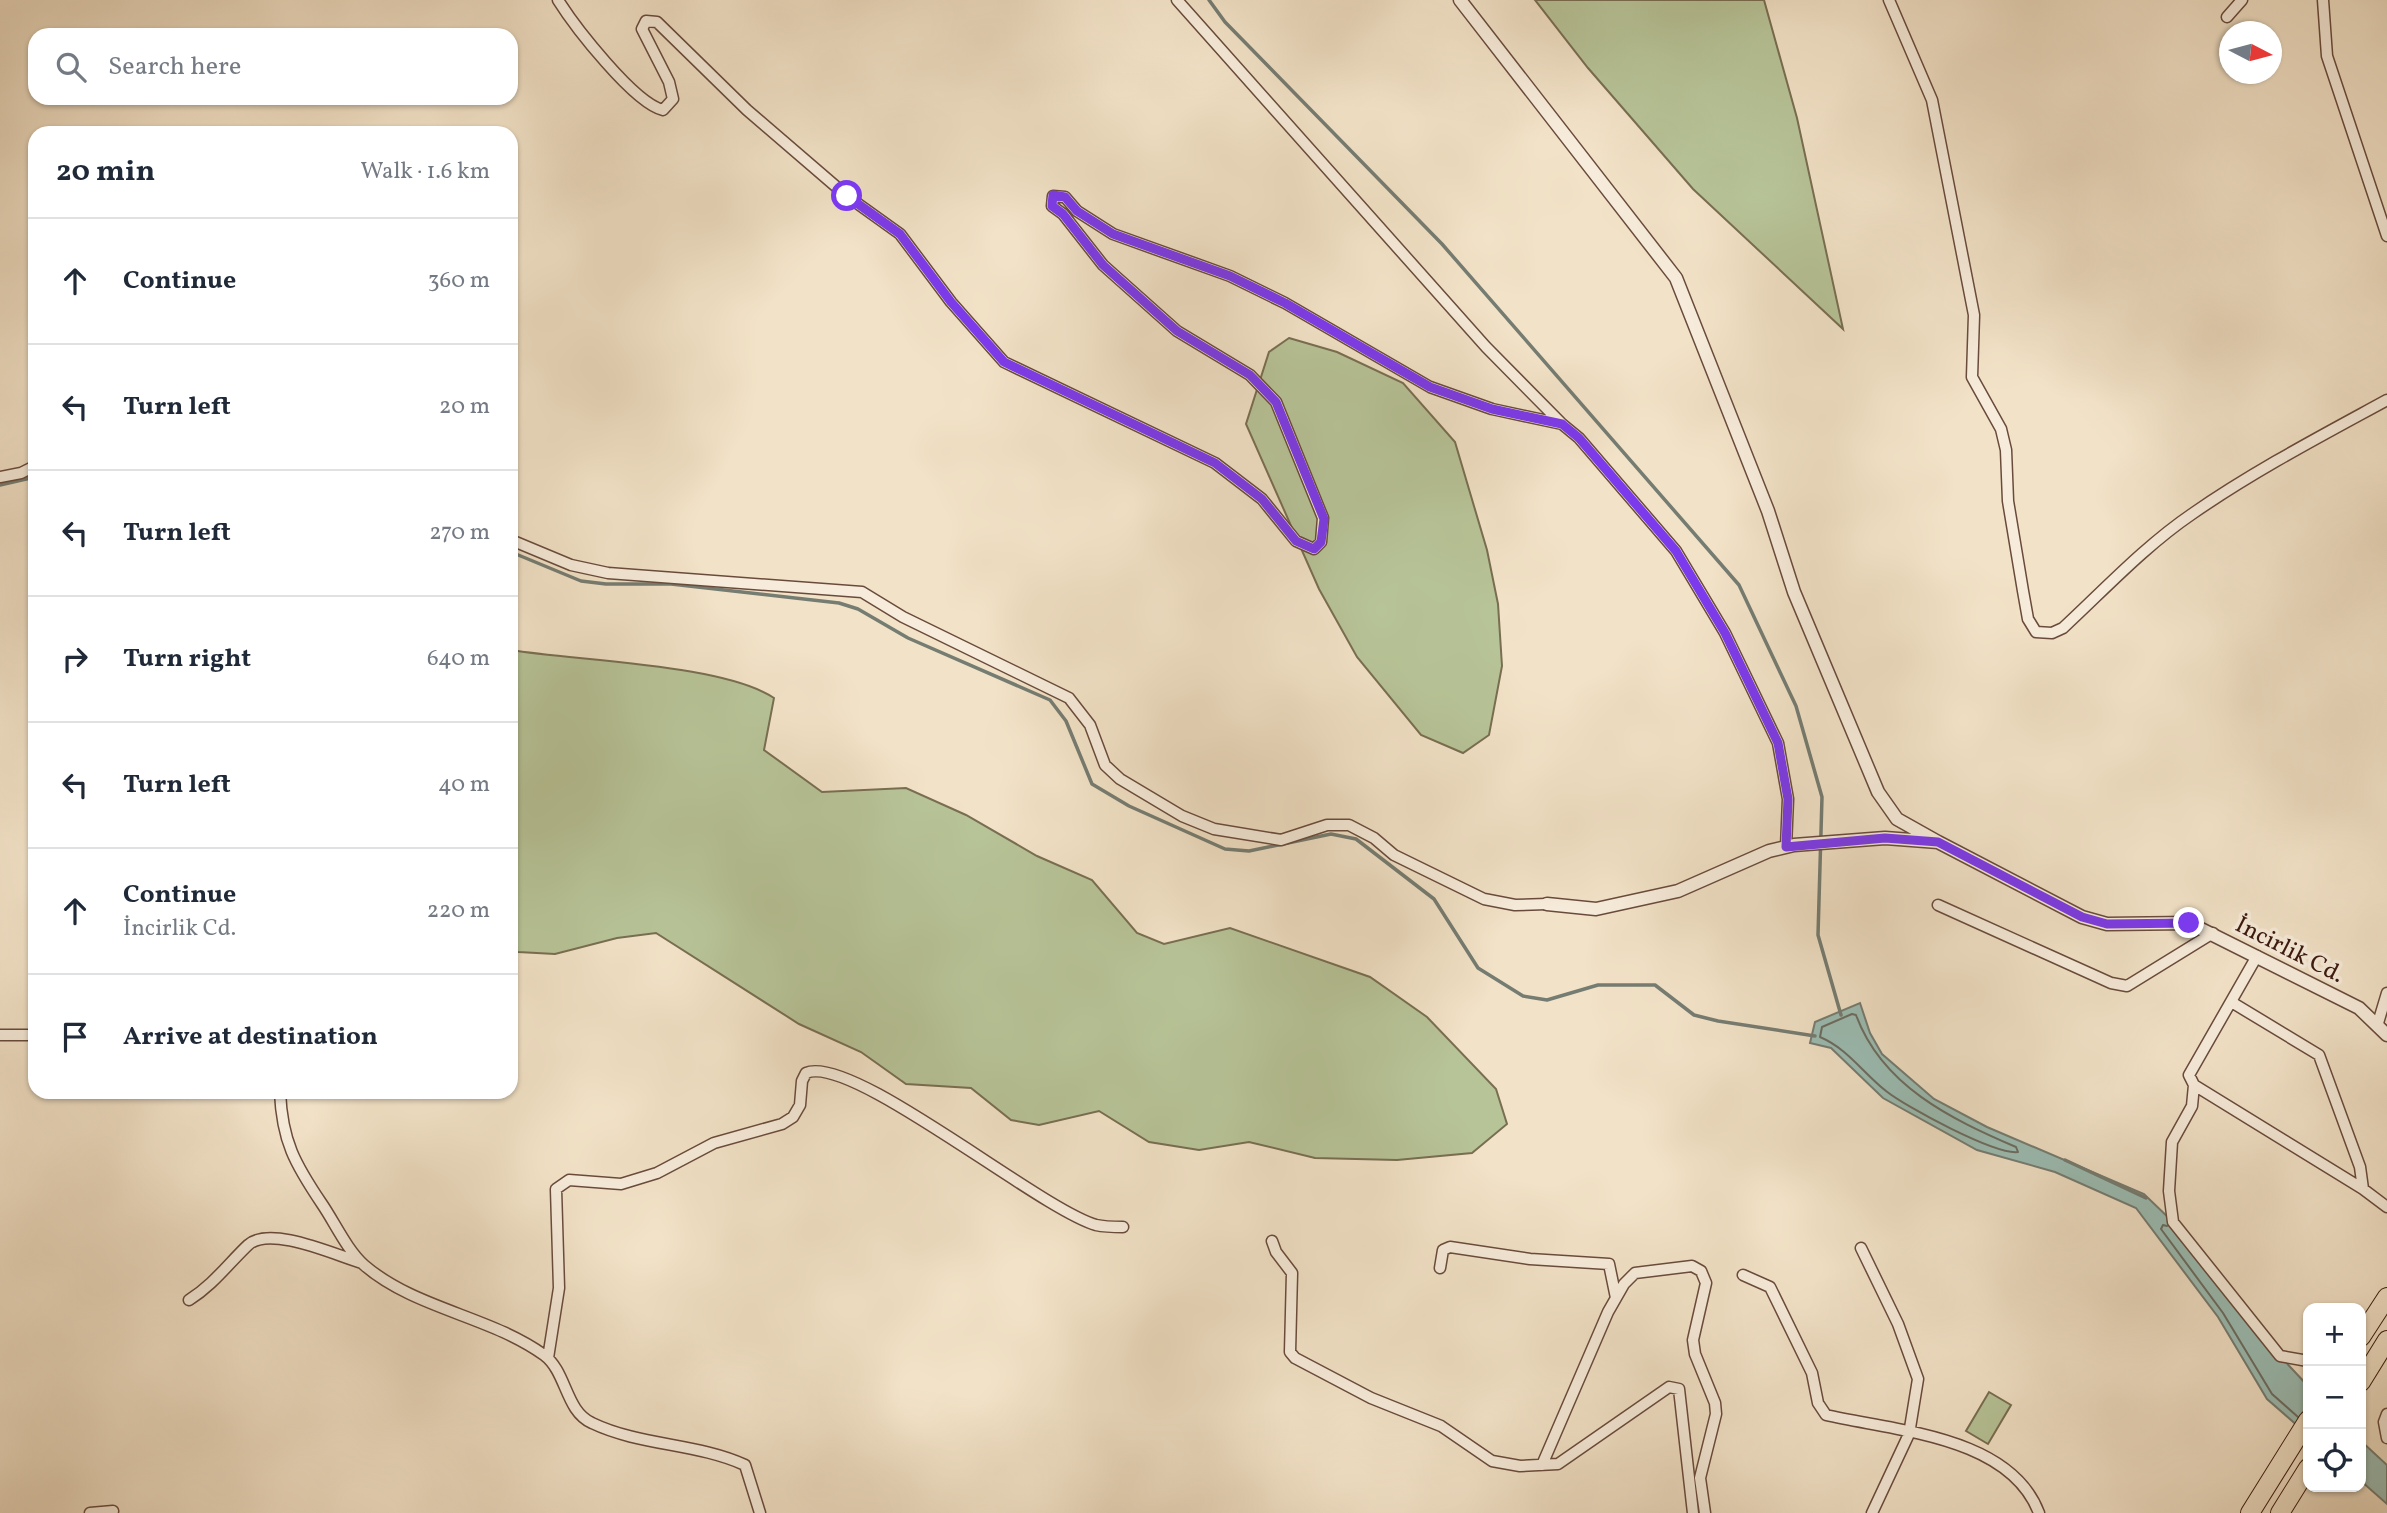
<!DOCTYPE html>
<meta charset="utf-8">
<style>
body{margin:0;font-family:Vollkorn,serif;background:#f2f2f3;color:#1f2937}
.controls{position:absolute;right:21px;bottom:21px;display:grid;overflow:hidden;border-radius:14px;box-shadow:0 2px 5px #0004}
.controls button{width:63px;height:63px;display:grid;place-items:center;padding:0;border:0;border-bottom:2px solid #e0e1e3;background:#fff;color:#1f2937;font:35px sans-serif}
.compass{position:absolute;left:2219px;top:21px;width:63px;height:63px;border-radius:50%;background:#fff;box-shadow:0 2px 5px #0004;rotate:96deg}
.stop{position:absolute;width:21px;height:21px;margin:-16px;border:5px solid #7c3aed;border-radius:50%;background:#fff}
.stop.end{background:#7c3aed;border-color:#fff;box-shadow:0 2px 7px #0008}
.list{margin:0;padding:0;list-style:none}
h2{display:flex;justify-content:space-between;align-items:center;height:91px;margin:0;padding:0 28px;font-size:30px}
h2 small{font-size:23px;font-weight:400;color:#747a83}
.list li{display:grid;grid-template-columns:46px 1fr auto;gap:21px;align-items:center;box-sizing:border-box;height:126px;padding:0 28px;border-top:2px solid #e0e1e3}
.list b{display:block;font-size:26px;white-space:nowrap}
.list p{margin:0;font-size:23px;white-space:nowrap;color:#747a83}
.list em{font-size:23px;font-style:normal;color:#747a83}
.icon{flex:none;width:38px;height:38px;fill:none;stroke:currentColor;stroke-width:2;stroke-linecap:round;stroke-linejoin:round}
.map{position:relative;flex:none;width:2387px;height:1513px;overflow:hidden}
.search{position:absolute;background:#fff;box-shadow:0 2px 5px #0004;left:28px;top:28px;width:490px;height:77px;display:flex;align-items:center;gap:18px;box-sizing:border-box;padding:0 24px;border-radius:21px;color:#747a83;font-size:26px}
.panel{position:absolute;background:#fff;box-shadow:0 2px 5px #0004;left:28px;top:126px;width:490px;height:973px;border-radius:21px}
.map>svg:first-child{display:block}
.green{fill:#b7c498;stroke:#796e52;stroke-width:2}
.water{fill:#9bbeb5;stroke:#757c72;stroke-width:2}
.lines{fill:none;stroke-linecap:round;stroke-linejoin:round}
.shore{stroke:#6b6c61;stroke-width:2}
.stream{stroke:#757c72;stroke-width:3.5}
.minor-casing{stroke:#694b3c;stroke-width:13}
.tertiary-casing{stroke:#694b3c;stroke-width:15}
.trunk-casing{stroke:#3b190d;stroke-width:20}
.minor{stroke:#f7ecdb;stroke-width:10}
.tertiary{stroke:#f7ecdb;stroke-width:12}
.trunk{stroke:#f2e2c7;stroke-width:18}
.route{stroke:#7c3aed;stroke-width:9}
.labels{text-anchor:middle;stroke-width:7;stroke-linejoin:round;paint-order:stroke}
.street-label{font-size:24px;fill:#3b190d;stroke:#f7ecdb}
</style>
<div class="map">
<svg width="2387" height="1513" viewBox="0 0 2387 1513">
<rect width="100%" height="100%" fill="#f2e2c7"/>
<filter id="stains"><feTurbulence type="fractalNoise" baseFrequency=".00286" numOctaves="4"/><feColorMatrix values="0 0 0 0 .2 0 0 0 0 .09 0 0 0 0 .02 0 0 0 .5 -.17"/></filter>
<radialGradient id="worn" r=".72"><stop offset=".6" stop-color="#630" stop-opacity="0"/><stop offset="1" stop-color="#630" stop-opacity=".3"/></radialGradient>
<!-- green -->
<path class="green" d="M1535,0H1764L1797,118L1843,329L1693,189L1588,68Z
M1289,338L1337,352L1403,383L1455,442L1487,550L1498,604L1502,666L1489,735L1463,753L1421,735L1357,657L1319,589L1246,424L1269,352Z
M511,650C577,661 723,664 774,698L764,750L822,792L906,788L966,815L1037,856L1092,880L1137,933L1164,944L1230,928L1370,977L1427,1017L1496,1089L1507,1124L1472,1153L1397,1160L1315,1158L1249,1142L1199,1150L1149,1142L1099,1111L1039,1125L1011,1120L971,1088L906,1084L861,1052L799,1024L656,933L617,938L555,954L518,952L511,949Z
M1989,1392L2011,1405L1988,1444L1966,1431Z"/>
<!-- water -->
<path class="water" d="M1860,1003L1870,1033L1882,1054L1934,1099L1987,1127L2144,1194L2173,1222L2280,1356L2308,1386V1435L2267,1399L2218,1317L2136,1208L2055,1172L1977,1150L1883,1098L1831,1048L1810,1043L1815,1022Z
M2361,1441L2387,1465V1504L2361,1481Z"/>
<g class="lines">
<!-- shore -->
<path class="shore" d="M1852,1014L1856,1015C1882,1086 1951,1119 2016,1147L2018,1152C1995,1155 1906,1107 1886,1091C1862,1072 1848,1049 1820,1037L1822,1027Z
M2167,1226L2163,1225L2161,1229L2223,1313L2272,1394L2298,1417"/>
<!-- stream -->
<path class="stream" d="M1209,0L1225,22L1442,244L1739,585L1796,706L1822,797L1818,935L1841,1015
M0,485L35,477
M511,552L581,581L606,584H671L839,603L858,609L908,638L1050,700L1066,721L1092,784L1129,806L1225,849L1249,851L1331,834L1356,839L1434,899L1478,968L1523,996L1547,1000L1598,985H1655L1694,1015L1718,1021L1815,1036
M2065,1160L2146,1198"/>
<defs>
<path id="minor" d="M558,0C575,27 634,103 663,110L673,99L669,82L642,29L646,21L657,22L747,110L847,196L900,234L951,302L1004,362L1215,463L1262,499L1296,541L1314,549L1321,542L1323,518L1276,402L1250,375L1177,331L1103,265L1063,214L1052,206L1053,196L1065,197L1077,211L1113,234L1230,276L1285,303L1430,387L1492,409L1562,424L1579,438L1676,551L1725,633L1778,743L1788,799L1786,847
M1177,0L1486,347L1561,423
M1889,0L1932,100L1974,315L1972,377L2001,429L2006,450L2008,501L2023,591L2028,619L2036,632L2052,633L2063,628C2105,589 2145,546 2192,514C2254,471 2321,436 2387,400
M2323,0L2327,56L2387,236
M2227,17L2242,0
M0,477L21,473L35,466
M511,540L571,565L608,573L862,592L903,617L1069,698L1090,725L1105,765L1120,779L1182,816L1214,829L1281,840L1327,825H1349L1374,838L1394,855L1484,899L1515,905L1547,904
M1938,905L2111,983L2127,986L2213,933
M2257,956L2189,1075L2194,1085L2363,1189L2387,1207
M2233,1003L2319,1055L2360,1167L2363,1189
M2378,1023L2387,993
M0,1035H35
M2194,1085L2192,1106L2172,1142L2169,1191L2173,1222L2280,1356L2308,1361
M280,1092C282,1141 295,1164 322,1204C335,1223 347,1250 364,1265C415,1309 490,1316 544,1355C567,1372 565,1411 592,1423C640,1446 697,1443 745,1465L760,1513
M1272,1241L1276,1252L1292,1273L1290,1352L1295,1358L1371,1398L1441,1426L1492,1461L1520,1466L1558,1464L1669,1387L1679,1389L1693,1513
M1861,1248L1898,1324L1918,1379L1909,1434L1872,1513
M1440,1268L1443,1250L1450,1247L1530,1259L1609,1264L1616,1298
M1743,1275L1770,1287L1812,1373L1818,1403L1826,1415C1895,1431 2010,1436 2039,1513
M189,1300C213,1285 228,1264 248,1245C270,1225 335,1255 362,1263
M548,1358L559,1288L556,1189L569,1180L621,1184L657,1173L714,1143L782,1124L793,1117L800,1105L802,1081L806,1073C851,1053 1038,1208 1096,1225C1105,1227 1115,1227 1123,1227
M2387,1414L2384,1422L2387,1438
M1542,1465L1608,1312L1624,1284L1635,1273L1692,1266L1701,1271L1706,1283L1693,1340L1695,1354L1715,1403L1716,1414L1700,1478L1705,1513
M90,1513L113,1511"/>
<path id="tertiary" d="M1460,0L1676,278L1768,511L1794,592L1878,792L1897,819L1938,842
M1547,904L1596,909L1678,891L1769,851L1794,845L1885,838L1938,842L2082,917L2107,924L2189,923L2359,1008L2387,1035"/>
<path id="trunk" d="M2361,1337L2387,1297
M2361,1382L2387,1340
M2250,1513L2308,1420
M2280,1513L2308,1468"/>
</defs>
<!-- minor casing -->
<use href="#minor" class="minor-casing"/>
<!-- tertiary casing -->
<use href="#tertiary" class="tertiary-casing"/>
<!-- trunk casing -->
<use href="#trunk" class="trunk-casing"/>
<!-- minor -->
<use href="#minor" class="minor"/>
<!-- tertiary -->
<use href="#tertiary" class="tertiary"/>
<!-- trunk -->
<use href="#trunk" class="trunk"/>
</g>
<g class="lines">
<!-- route -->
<path class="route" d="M847,196L900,234L951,302L1004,362L1215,463L1262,499L1296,541L1314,549L1321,542L1324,519L1276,402L1250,375L1177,331L1103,265L1063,214L1052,206L1053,195L1065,197L1077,211L1113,234L1230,276L1285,303L1430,387L1492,409L1562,424L1579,438L1676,551L1725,633L1778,743L1788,799L1786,847L1885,838L1938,842L2082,917L2107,924L2189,923"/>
</g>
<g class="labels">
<!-- street labels -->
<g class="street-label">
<text transform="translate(2290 949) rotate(27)" y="8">İncirlik Cd.</text>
</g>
</g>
<rect width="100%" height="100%" filter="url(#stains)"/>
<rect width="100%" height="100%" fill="url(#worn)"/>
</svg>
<div class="controls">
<button>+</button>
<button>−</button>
<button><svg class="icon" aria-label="locate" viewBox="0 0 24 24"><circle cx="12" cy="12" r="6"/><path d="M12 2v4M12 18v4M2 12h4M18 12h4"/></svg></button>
</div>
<svg class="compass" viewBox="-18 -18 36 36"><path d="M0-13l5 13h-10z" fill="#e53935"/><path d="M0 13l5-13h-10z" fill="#747a83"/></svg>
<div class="stop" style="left:847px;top:196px"></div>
<div class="stop end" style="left:2189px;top:923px"></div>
<div class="search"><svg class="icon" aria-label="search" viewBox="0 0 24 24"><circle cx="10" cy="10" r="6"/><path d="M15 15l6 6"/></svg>Search here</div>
<section class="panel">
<h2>20 min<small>Walk · 1.6 km</small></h2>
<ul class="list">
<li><svg class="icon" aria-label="ahead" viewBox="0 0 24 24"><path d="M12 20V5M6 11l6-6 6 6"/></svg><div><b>Continue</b></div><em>360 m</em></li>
<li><svg class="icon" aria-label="left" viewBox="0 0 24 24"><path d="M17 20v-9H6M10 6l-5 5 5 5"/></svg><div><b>Turn left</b></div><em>20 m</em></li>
<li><svg class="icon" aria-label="left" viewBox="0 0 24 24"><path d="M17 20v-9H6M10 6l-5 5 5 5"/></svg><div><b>Turn left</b></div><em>270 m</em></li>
<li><svg class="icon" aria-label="right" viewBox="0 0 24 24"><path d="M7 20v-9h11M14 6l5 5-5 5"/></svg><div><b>Turn right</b></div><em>640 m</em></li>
<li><svg class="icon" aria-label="left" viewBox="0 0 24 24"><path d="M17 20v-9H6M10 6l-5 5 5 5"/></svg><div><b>Turn left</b></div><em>40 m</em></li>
<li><svg class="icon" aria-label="ahead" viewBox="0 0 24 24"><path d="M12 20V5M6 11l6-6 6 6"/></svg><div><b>Continue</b><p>İncirlik Cd.</p></div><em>220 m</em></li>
<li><svg class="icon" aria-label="arrive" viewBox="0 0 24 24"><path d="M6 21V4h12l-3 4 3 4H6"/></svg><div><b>Arrive at destination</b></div></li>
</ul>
</section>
</div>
